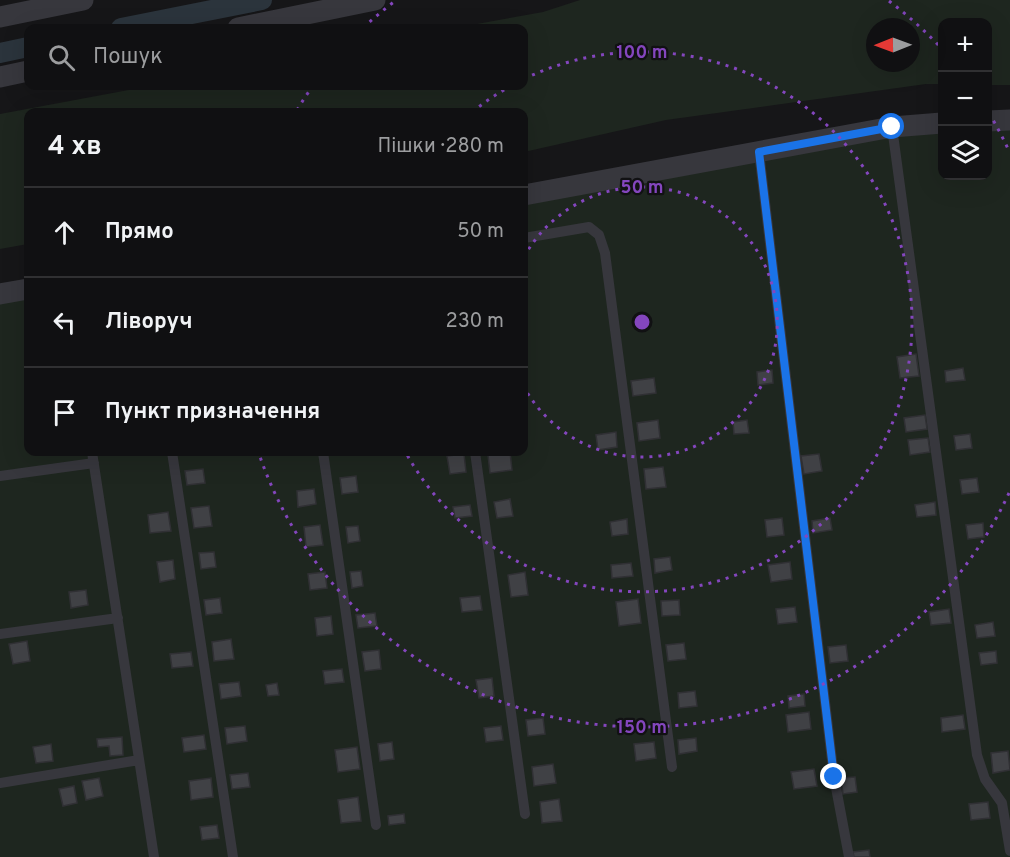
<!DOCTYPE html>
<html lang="uk">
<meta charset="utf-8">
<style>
body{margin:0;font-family:Overpass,sans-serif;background:#19191b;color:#f1f3f6}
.controls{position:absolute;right:18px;top:18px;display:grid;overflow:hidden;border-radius:12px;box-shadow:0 6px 24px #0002}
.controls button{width:54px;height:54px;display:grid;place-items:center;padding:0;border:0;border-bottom:2px solid #303032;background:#101012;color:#f1f3f6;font:30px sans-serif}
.compass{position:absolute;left:866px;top:18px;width:54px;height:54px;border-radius:50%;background:#101012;box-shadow:0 6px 24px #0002;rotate:269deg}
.stop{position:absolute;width:18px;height:18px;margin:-14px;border:4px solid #1a73e8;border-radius:50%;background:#fff}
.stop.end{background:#1a73e8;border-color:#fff;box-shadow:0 2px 6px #0008}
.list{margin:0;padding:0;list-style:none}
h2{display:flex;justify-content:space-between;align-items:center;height:78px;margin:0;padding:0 24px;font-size:26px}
h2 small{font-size:20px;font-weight:400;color:#9c9d9f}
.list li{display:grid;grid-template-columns:39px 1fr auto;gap:18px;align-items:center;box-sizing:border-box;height:90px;padding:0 24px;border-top:2px solid #303032}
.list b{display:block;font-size:22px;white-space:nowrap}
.list em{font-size:20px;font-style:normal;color:#9c9d9f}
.icon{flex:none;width:33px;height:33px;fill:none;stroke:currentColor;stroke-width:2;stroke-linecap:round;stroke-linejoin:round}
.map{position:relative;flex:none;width:1010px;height:857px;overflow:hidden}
.search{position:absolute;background:#101012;box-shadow:0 6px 24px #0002;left:24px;top:24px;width:504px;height:66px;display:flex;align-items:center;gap:15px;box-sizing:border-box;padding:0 21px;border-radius:12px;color:#9c9d9f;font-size:22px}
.panel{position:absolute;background:#101012;box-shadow:0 6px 24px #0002;left:24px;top:108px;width:504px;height:348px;border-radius:12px}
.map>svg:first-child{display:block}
.green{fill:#1e261f;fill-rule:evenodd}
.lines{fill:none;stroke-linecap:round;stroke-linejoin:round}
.canal{stroke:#2b343c;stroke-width:20}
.building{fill:#404145;stroke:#303034;stroke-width:1.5}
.lane{stroke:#37373d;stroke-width:10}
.street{stroke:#37373d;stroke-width:21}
.route{stroke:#1a73e8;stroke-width:8}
.ring{fill:none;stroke:#8446be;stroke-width:3;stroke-dasharray:3 6}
.centre{fill:#8446be;stroke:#111113;stroke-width:3}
.ring-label{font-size:18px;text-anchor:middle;font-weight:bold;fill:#8446be;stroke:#111113;stroke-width:4.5;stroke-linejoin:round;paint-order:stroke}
</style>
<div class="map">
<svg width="1010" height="857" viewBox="0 0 1010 857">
<rect width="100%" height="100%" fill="#161618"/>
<!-- green -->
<path class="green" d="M580,0H1010V85H988V22H942V84H926L666,120L524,152V112H28V244L0,249V114L150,86H524V28H455L543,12ZM875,27H911V63H875Z
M1010,120V857H0V294L28,289V452H524V195L942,123V176H988V121Z"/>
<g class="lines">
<!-- canal -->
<path class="canal" d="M121,28L262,0
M0,53L28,47"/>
</g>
<!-- building -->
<path class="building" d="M916,354L919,376L900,378L897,357Z
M963,368L965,380L946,382L945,371Z
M772,370L773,383L758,385L757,372Z
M654,378L656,393L633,396L631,381Z
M925,415L927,429L906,432L904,418Z
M658,420L660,438L639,441L637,423Z
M747,420L749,433L734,434L733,422Z
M616,432L617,447L598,450L596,435Z
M970,434L972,448L956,450L954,436Z
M928,438L930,452L910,455L908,440Z
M510,452L512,470L490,473L488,455Z
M464,454L466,472L450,474L447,456Z
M819,454L822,471L804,474L801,456Z
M663,467L666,487L646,489L644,469Z
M203,469L205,483L187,485L185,471Z
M356,476L358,492L342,494L340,478Z
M977,478L979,492L962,494L960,480Z
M314,489L316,504L298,507L297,491Z
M510,499L513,516L497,518L494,502Z
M935,502L936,515L917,517L915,505Z
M470,505L472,516L455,518L453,507Z
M209,506L212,526L194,528L191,508Z
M168,512L171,531L150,533L148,515Z
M782,518L784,535L767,537L765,520Z
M830,518L832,530L813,533L812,521Z
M627,519L628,534L612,536L610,522Z
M983,523L984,537L968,539L966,525Z
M320,525L323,545L306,547L304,527Z
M358,526L360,541L348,543L346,527Z
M214,552L216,567L201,569L199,553Z
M670,557L672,570L655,573L654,559Z
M173,560L175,579L160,582L157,562Z
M790,562L792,579L771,582L768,565Z
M631,563L633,576L612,578L611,565Z
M361,571L363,586L352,588L350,572Z
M325,572L327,588L310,590L308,574Z
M525,572L528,595L511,597L508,575Z
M86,590L88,605L71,608L69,592Z
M480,596L482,610L462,612L460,598Z
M220,598L222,613L206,615L204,600Z
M638,599L641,623L619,626L616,602Z
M679,600L680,615L662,616L661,601Z
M795,607L797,622L778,624L776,609Z
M949,609L951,623L931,625L929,612Z
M375,613L377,626L358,628L356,615Z
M331,616L333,634L317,636L315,618Z
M993,622L995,636L977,638L975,625Z
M231,639L234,659L214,661L212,642Z
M27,641L30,661L13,664L9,644Z
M684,643L686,659L668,661L666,645Z
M846,645L848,661L830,663L828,647Z
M379,650L381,669L365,671L362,652Z
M996,651L997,663L981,665L979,653Z
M191,652L193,666L172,668L170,654Z
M342,669L344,682L325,684L323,671Z
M492,678L494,696L479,698L476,680Z
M239,682L241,696L221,699L219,684Z
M277,683L279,695L268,696L266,685Z
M695,691L697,706L679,708L678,693Z
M804,694L805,706L789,708L788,696Z
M809,712L811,729L788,732L786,715Z
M963,715L965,729L942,732L941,718Z
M543,718L545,734L528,736L526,720Z
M245,726L247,741L227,744L225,728Z
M501,726L503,740L486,742L484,728Z
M204,735L206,749L184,752L182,738Z
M122,737L123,755L110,756L109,746L98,747L97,739Z
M696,738L697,751L679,754L678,740Z
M392,742L394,759L380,761L378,744Z
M654,742L656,758L636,761L634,744Z
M51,744L53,761L36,763L33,747Z
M357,747L360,769L338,772L335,750Z
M1008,751L1010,770L993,773L991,753Z
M553,764L556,783L534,786L532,767Z
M814,769L817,786L794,789L791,772Z
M248,773L250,787L232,789L230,775Z
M855,777L857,792L843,794L841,778Z
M99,778L103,796L86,800L82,781Z
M211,778L213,797L191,800L189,781Z
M74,786L77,803L63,806L59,789Z
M358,797L361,821L341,823L338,800Z
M559,799L562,821L542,823L540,802Z
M988,802L990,818L971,820L969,804Z
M404,814L405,823L389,825L388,816Z
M217,825L219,838L202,840L200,827Z
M869,850L870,857H854L853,852Z"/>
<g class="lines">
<!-- lane -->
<path class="lane" d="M892,127L977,755L985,779L1002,803L1010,851
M759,152L834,777L849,857
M524,238L589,227L599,235L605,253L672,767
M92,452L154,857
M172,452L233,857
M323,452L376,825
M475,452L525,814
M0,476L94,463
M0,634L118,618
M0,783L139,760"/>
<!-- street -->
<path class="street" d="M0,17L83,0
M238,28L375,0
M0,77L28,71
M988,121L1010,120
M524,195L892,127L942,123
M0,294L28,289"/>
</g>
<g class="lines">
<!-- route -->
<path class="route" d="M834,777L759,152L892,127"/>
</g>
<!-- distance rings -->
<g class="ring">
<path d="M524 257A135 135 0 1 1 524 387"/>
<path d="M472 112A270 270 0 0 1 511 86M524 79A270 270 0 1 1 406 453"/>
<path d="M1009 493A405 405 0 0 1 259 454M297 110A405 405 0 0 1 312 87M363 28A405 405 0 0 1 395 1M889 1A405 405 0 0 1 941 48M989 113A405 405 0 0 1 1009 151"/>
</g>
<circle cx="642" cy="322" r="9" class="centre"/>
<g class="ring-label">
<text x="642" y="58">100 m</text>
<text x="642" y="193">50 m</text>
<text x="642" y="733">150 m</text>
</g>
</svg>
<div class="controls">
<button>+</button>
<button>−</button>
<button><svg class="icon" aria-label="layers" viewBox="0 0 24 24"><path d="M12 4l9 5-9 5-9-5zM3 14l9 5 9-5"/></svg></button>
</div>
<svg class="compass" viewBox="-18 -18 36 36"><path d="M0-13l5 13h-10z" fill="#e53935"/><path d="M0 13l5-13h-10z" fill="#9c9d9f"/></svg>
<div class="stop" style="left:892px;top:127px"></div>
<div class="stop end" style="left:834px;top:777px"></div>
<div class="search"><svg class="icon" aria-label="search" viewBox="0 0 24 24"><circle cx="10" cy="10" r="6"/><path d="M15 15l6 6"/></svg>Пошук</div>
<section class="panel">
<h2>4 хв<small>Пішки · 280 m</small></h2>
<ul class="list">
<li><svg class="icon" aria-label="ahead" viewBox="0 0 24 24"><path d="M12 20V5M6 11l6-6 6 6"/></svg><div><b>Прямо</b></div><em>50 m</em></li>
<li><svg class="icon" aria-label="left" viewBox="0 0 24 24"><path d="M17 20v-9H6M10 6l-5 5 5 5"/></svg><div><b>Ліворуч</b></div><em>230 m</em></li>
<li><svg class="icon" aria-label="arrive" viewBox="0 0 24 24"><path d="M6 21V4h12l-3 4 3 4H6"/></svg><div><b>Пункт призначення</b></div></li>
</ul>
</section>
</div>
